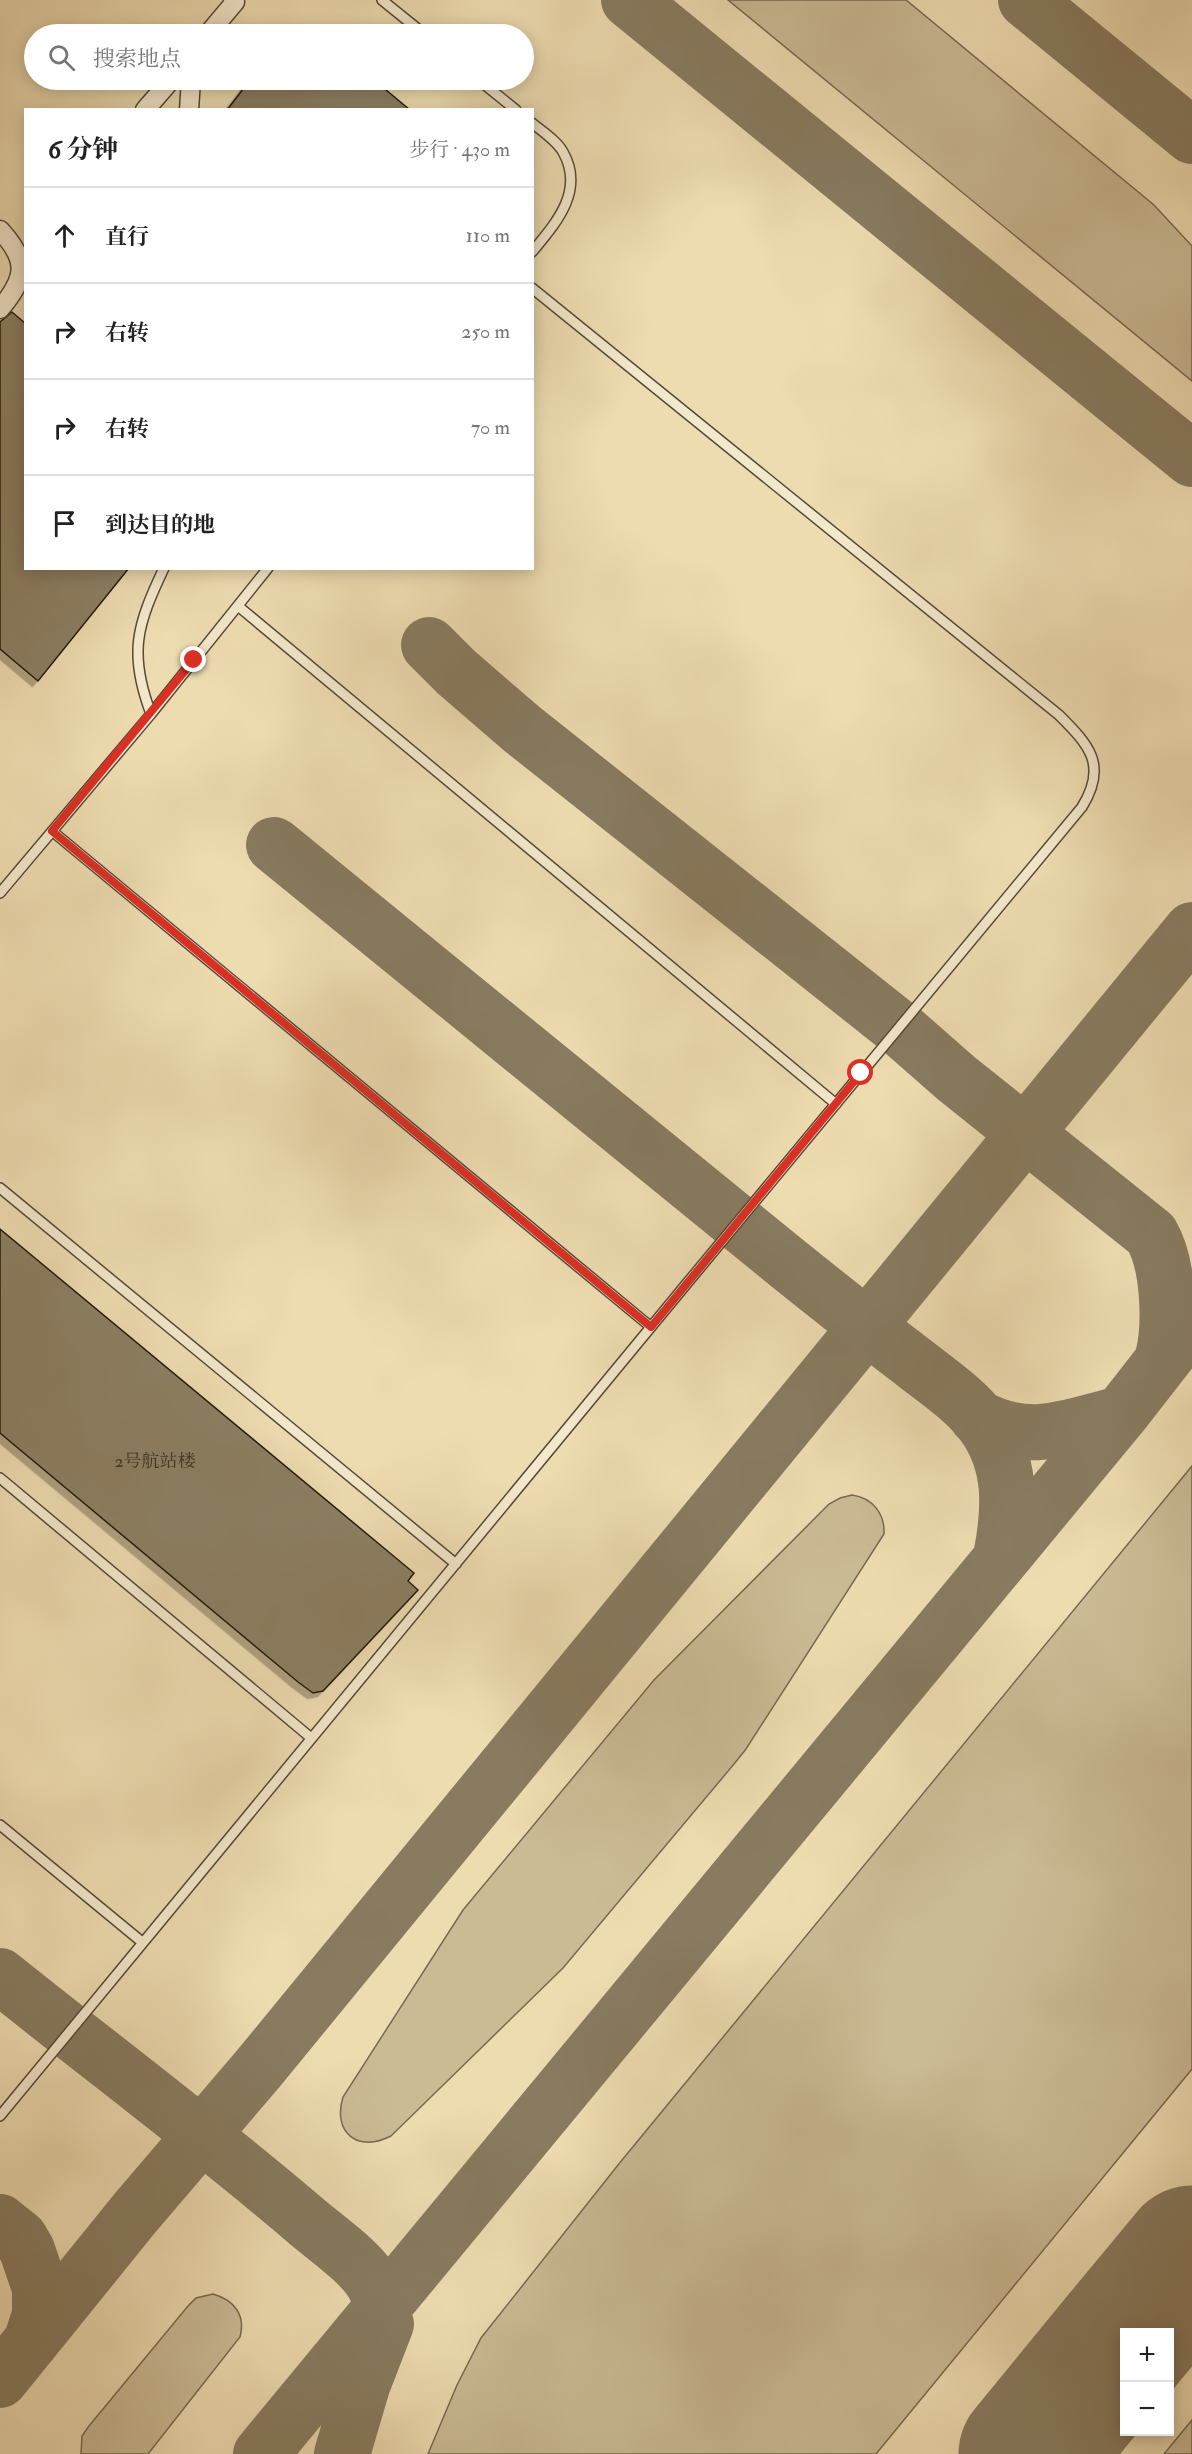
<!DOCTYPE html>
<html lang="zh">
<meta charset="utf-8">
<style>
body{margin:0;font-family:"IM FELL Double Pica","Noto Serif SC",serif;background:#f2f2f2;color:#222}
.controls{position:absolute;right:18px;bottom:18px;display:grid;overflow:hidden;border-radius:0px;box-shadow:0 3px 15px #0003}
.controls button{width:54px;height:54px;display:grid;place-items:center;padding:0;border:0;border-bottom:2px solid #e0e0e0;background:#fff;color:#222;font:30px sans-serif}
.stop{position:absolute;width:18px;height:18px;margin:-14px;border:4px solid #d93025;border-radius:50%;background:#fff}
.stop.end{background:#d93025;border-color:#fff;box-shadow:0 2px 6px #0008}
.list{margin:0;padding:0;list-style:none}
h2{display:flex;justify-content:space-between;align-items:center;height:78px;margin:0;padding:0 24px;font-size:26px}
h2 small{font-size:20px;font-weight:400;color:#767676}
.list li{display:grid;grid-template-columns:39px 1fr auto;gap:18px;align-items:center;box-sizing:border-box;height:96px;padding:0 24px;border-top:2px solid #e0e0e0}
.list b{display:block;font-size:22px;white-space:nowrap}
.list em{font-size:20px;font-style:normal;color:#767676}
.icon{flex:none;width:33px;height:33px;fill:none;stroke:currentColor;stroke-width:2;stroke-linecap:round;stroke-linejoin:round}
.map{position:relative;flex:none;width:1192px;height:2454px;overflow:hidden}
.search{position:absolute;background:#fff;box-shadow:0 3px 15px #0003;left:24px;top:24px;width:510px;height:66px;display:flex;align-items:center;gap:15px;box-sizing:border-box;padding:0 21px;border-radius:33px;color:#767676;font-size:22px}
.panel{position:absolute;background:#fff;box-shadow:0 3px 15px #0003;left:24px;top:108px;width:510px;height:462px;border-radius:0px}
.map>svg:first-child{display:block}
.green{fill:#cbbb95;stroke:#766a52;stroke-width:1.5}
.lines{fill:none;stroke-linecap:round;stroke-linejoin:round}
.taxiway{stroke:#887b60;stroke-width:56}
.runway{stroke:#887b60;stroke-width:141}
.building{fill:#8c7f63;stroke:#221a0f;stroke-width:1.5;filter:url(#shadow)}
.service-casing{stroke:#554a38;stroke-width:12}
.minor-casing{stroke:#554a38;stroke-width:21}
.service{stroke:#f4e8cc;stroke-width:9}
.minor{stroke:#f4e8cc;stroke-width:18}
.route{stroke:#d93025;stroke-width:8}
.labels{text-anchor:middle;stroke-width:4.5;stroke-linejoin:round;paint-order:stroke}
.number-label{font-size:18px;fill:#3c3324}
</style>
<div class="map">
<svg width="1192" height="2454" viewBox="0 0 1192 2454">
<defs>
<filter id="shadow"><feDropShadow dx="-5.5" dy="5.5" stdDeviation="0" flood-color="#0004"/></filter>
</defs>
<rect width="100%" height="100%" fill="#eedcb1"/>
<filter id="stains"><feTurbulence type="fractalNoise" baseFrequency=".00333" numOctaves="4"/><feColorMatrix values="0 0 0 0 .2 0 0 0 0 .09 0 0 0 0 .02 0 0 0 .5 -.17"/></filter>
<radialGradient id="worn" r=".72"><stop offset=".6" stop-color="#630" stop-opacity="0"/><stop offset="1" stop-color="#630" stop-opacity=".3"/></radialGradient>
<!-- green -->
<path class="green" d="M728,0H906L1154,205L1192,246V381Z
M1192,1466V2069L876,2454H428L457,2385L481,2338L618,2165Z
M852,1495C873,1498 885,1514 884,1534L746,1749L734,1764L563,1968L391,2136C358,2153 332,2133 343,2097L463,1910L654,1680L829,1504L840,1498Z
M213,2294C234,2300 246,2315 240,2337L148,2454H81L82,2436L89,2426L188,2306L196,2298Z
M1192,2420V2454H1164Z"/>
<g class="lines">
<!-- taxiway -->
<path class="taxiway" d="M629,0L1192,459
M1026,0L1192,136
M429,645L456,672L522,729L899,1028L956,1078L1151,1234C1169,1264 1171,1324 1163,1357
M274,845C447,985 619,1127 792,1267C832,1299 872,1331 913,1362C937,1381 966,1400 984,1425C1013,1465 1010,1511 1001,1557
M977,1417C1030,1446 1068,1427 1121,1414
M0,1976C102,2058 207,2136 306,2221C327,2239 363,2263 375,2287C385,2305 383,2321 378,2339
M0,2222L20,2238L27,2250L40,2288V2315L31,2342
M0,2380L135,2213L258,2069L1192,930
M261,2454L1121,1414L1192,1323
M342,2454L362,2386L386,2324"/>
<!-- runway -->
<path class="runway" d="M1129,2332L1192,2256
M1029,2454L1124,2338"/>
</g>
<!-- building -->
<path class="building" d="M250,80H374L410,110H227Z
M12,312L26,324V568H129L38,681L0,649V322Z
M0,1229L414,1573L408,1581L418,1590L323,1691L313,1693L298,1682L0,1433Z"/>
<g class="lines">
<defs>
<path id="service" d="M382,0L424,34
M479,80L516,110
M532,123C542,131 557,141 563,152C585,191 556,223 532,252
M238,606L836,1104
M151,714C128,653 137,625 164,568
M52,831L651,1327
M0,893L151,714L268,568
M0,1188L456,1564
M0,1478L310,1737
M0,1825L142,1942
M0,2116C358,1678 721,1243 1082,807C1108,765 1089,745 1059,715L532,288"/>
<path id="minor" d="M208,34L235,2L233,0
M145,110L171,80
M189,110L191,80
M0,230C29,261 26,278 0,309"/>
</defs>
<!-- service casing -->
<use href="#service" class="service-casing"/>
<!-- minor casing -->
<use href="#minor" class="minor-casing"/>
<!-- service -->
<use href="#service" class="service"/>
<!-- minor -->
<use href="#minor" class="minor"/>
</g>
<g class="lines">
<!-- route -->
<path class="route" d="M194,660L52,831L651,1327L861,1073"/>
</g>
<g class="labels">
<!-- number labels -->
<g class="number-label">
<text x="155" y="1467">2号航站楼</text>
</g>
</g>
<rect width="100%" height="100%" filter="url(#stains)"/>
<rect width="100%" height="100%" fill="url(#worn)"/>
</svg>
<div class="controls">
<button>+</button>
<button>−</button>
</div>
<div class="stop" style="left:861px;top:1073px"></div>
<div class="stop end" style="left:194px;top:660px"></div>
<div class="search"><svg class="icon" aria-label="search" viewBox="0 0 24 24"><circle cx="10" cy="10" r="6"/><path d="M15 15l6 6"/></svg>搜索地点</div>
<section class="panel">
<h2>6 分钟<small>步行 · 430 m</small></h2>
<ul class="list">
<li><svg class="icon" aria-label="ahead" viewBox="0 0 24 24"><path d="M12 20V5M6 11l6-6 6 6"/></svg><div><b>直行</b></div><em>110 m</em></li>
<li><svg class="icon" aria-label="right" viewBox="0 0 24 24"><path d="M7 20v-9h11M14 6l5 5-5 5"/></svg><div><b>右转</b></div><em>250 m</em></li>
<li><svg class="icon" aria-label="right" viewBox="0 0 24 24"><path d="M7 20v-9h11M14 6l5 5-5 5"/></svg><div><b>右转</b></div><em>70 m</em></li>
<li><svg class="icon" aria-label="arrive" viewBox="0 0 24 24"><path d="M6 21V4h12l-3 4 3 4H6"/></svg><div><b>到达目的地</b></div></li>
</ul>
</section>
</div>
